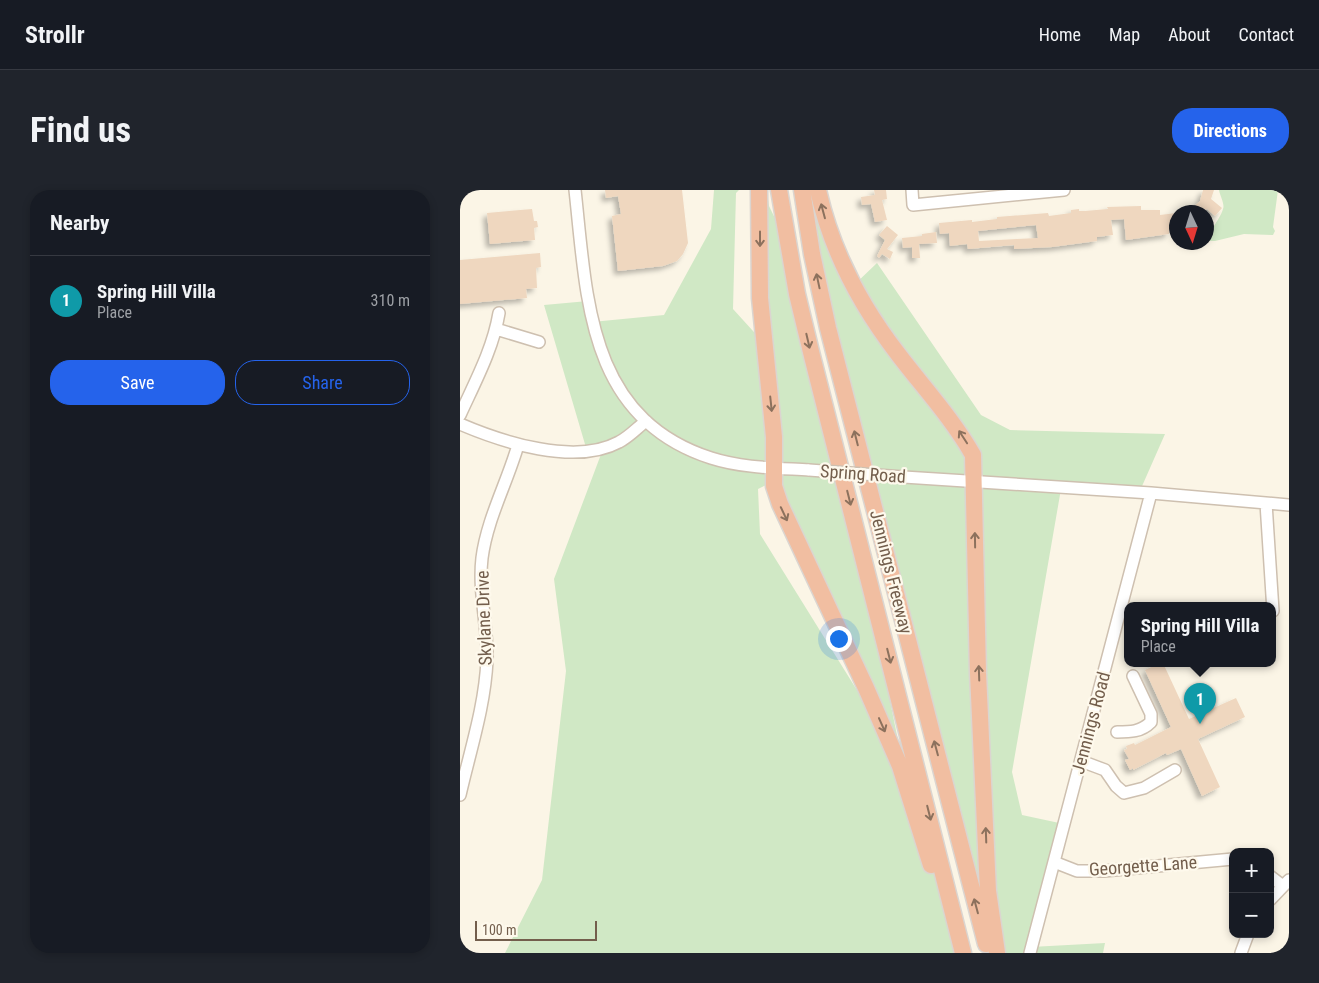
<!DOCTYPE html>
<meta charset="utf-8">
<style>
body{margin:0;font-family:"Roboto Condensed",sans-serif;background:#20242c;color:#f1f3f6}
.controls{position:absolute;right:15px;bottom:15px;display:grid;overflow:hidden;border-radius:10px;box-shadow:0 2px 8px #0003}
.controls button{width:45px;height:45px;display:grid;place-items:center;padding:0;border:0;border-bottom:1px solid #363941;background:#171b24;color:#f1f3f6;font:25px sans-serif}
.compass{position:absolute;left:709px;top:15px;width:45px;height:45px;border-radius:50%;background:#171b24;box-shadow:0 2px 8px #0003;rotate:176deg}
.scale{position:absolute;left:15px;bottom:12px;width:122px;box-sizing:border-box;padding-left:5px;border:2px solid #735e4c;border-top:0;font-size:14px;line-height:18px;white-space:nowrap;color:#735e4c;-webkit-text-stroke:4px #fef9ec;paint-order:stroke}
.you{position:absolute;left:378px;top:448px;width:18px;height:18px;margin:-12px;border:4px solid #fff;border-radius:50%;background:#1a73e8;box-shadow:0 0 0 8px #1a73e833}
.badge{display:grid;place-items:center;width:32px;height:32px;border-radius:50%;background:#2563eb;color:#fff;font-size:16px;font-weight:700}
.pin{position:absolute;translate:-50% -41px;filter:drop-shadow(0 1px 2px #0008)}
.pin::after{content:'';position:absolute;top:26px;width:18px;height:15px;background:inherit;clip-path:polygon(0 0,100% 0,50% 100%)}
.popup{position:absolute;left:664px;top:412px;width:152px;height:65px;box-sizing:border-box;display:grid;place-content:center;border-radius:10px;background:#171b24;filter:drop-shadow(0 1px 4px #0005);font-size:16px;white-space:nowrap;color:#9ea1a6}
.popup b{font-size:19px;color:#f1f3f6}
.popup::after{content:'';position:absolute;left:50%;top:100%;margin-left:-10px;border:10px solid transparent;border-top-color:#171b24}
.list{margin:0;padding:0;list-style:none}
h2{display:flex;justify-content:space-between;align-items:center;height:65px;margin:0;padding:0 20px;font-size:21px}
h2 small{font-size:16px;font-weight:400;color:#9ea1a6}
.list li{display:grid;grid-template-columns:32px 1fr auto;gap:15px;align-items:center;box-sizing:border-box;height:90px;padding:0 20px;border-top:1px solid #363941}
.list b{display:block;font-size:19px;white-space:nowrap}
.list p{margin:0;font-size:16px;white-space:nowrap;color:#9ea1a6}
.list em{font-size:16px;font-style:normal;color:#9ea1a6}
.actions{display:flex;gap:10px;padding:15px 20px}
.actions a{flex:1;padding:11px 0;border:1px solid #2563eb;border-radius:20px;text-align:center;font-size:18px;color:#2563eb}
.actions .main{background:#2563eb;color:#fff}
.map{position:relative;flex:none;width:829px;height:763px;overflow:hidden;border-radius:20px}
header{display:flex;align-items:center;gap:30px;box-sizing:border-box;height:70px;padding:0 25px;background:#171b24;border-bottom:1px solid #363941}
header strong{font-size:24px}
nav{display:flex;gap:28px;margin-inline-start:auto;font-size:18px}
.intro{display:flex;align-items:center;justify-content:space-between;box-sizing:border-box;height:120px;padding:0 30px}
h1{margin:0;font-size:35px}
.button{padding:12px 22px;border-radius:20px;background:#2563eb;color:#fff;font-size:18px;font-weight:700}
main{display:flex;gap:30px;padding:0 30px}
aside{flex:1;background:#171b24;border-radius:20px;box-shadow:0 2px 8px #0003}
.map>svg:first-child{display:block}
.green{fill:#d0e8c5}
.building{fill:#efd7bf;fill-rule:evenodd;filter:url(#shadow)}
.lines{fill:none;stroke-linecap:round;stroke-linejoin:round}
.minor-casing{stroke:#cec0b0;stroke-width:14}
.highway-casing{stroke:#dbd5d0;stroke-width:19}
.minor{stroke:#fff;stroke-width:11}
.highway{stroke:#f1bea1;stroke-width:16}
.minor-bridge-casing{stroke:#cec0b0;stroke-width:14;stroke-linecap:butt}
.minor-bridge{stroke:#fff;stroke-width:11}
.oneway{stroke:#8c715d}
.labels{text-anchor:middle;stroke-width:4.5;stroke-linejoin:round;paint-order:stroke}
.street-label{font-size:18px;fill:#735e4c;stroke:#fef9ec}
</style>
<header>
<strong>Strollr</strong>
<nav><a>Home</a><a>Map</a><a>About</a><a>Contact</a></nav>
</header>
<div class="intro"><h1>Find us</h1><a class="button">Directions</a></div>
<main>
<aside>
<h2>Nearby<small></small></h2>
<ul class="list">
<li><span class="badge" style="background:#0f9aa8">1</span><div><b>Spring Hill Villa</b><p>Place</p></div><em>310 m</em></li>
</ul>
<div class="actions"><a class="main">Save</a><a>Share</a></div>
</aside>
<div class="map">
<svg width="829" height="763" viewBox="0 0 829 763">
<defs>
<filter id="shadow"><feDropShadow dx="-4" dy="4" stdDeviation="2.5" flood-color="#0004"/></filter>
</defs>
<rect width="100%" height="100%" fill="#fbf5e6"/>
<!-- green -->
<path class="green" d="M254,0H279L276,3L273,119L303,152V2H307L309,16L327,53L391,320L439,555L314,291L298,299L300,344L431,555L469,671L503,763H45L82,690L106,481L94,389L143,259L127,261L84,115L128,111L132,132L204,125L251,39Z
M759,0H818L813,37L815,41L813,45L784,44L755,51H747C747,43 760,30 763,19C765,14 760,6 759,0Z
M360,8L394,95L417,73L521,225L550,240L705,244L679,303L601,299L552,582L562,625L604,634L571,757L645,753L643,763H537L511,699L343,9Z"/>
<!-- building -->
<path class="building" d="M145,0H222L228,53L223,64L217,71L203,76L158,81L152,26L161,24L158,6L146,8Z
M414,0H426L427,9L422,10L427,30L415,32L411,14L402,15L401,7L415,5Z
M743,0H754L751,9L762,18L755,26L747,19L743,22H728L740,11Z
M681,16V20H700V25L716,23V34L709,35V44L666,50L664,29L651,30L653,45L637,47V51L592,57L554,59V55L508,59L507,54L490,56L489,43L480,44L479,33L512,30V32L537,29V27L588,23L589,26L611,23V20L619,19V21H625L648,19L647,17ZM576,35L578,48L519,51L518,41Z
M72,19L74,31H77L78,37L74,38L75,50L30,54L27,23Z
M427,36L438,45L427,59L433,62L430,69L422,64L419,68L417,66L425,50L419,45Z
M476,42L477,53L459,54L460,68H452V57L443,58L442,48L462,46V44Z
M80,63L81,77L76,78L77,98L66,99L67,108L0,114V70Z
M697,473H703L729,529L776,508L785,527L738,549L760,597L742,606L721,559L707,565L706,563L673,580V578L670,580L665,570L669,569L664,560L667,559L666,556L674,553L675,555L711,537L685,480L694,476L693,474Z"/>
<g class="lines">
<defs>
<path id="minor" d="M115,0C127,108 127,228 251,268C282,278 316,278 349,280
M452,0L453,15L604,0
M36,139L79,152
M0,225C15,192 33,159 39,123
M0,234C42,252 115,276 159,252C169,247 177,238 186,231
M444,287L691,303L829,315
M806,313L813,421
M657,542C670,542 681,542 691,532V524L673,486
M621,571L645,580L656,596L664,603L684,598L715,580
M0,605C10,561 25,516 27,470C28,436 18,402 22,368C27,329 47,293 58,255
M594,672L617,681H644L773,669
M810,686L823,696
M810,710L829,690
M570,763L691,303
M781,763L788,744"/>
<path id="highway" d="M299,0L300,108L314,247V296L320,314L406,498L440,576L471,675
M319,0L337,104L352,166L503,763
M342,0L352,64L368,138L526,754
M358,0C371,59 401,116 438,164C463,197 492,228 513,265L518,483L528,701L537,763"/>
</defs>
<!-- minor casing -->
<use href="#minor" class="minor-casing"/>
<!-- highway casing -->
<use href="#highway" class="highway-casing"/>
<!-- minor -->
<use href="#minor" class="minor"/>
<!-- highway -->
<use href="#highway" class="highway"/>
<defs>
<path id="minor-bridge" d="M349,280L444,287"/>
</defs>
<!-- minor-bridge casing -->
<use href="#minor-bridge" class="minor-bridge-casing"/>
<!-- minor-bridge -->
<use href="#minor-bridge" class="minor-bridge"/>
</g>
<!-- one-way arrows -->
<defs><path id="oneway-shaft" d="M-6 0H5M1.5-3L5.5 0L1.5 3" fill="none" stroke-width="1.6" stroke-linecap="round" stroke-linejoin="round" transform="scale(1.25)"/></defs>
<g class="oneway">
<use href="#oneway-shaft" transform="translate(363 21) rotate(-105)"/>
<use href="#oneway-shaft" transform="translate(300 49) rotate(90)"/>
<use href="#oneway-shaft" transform="translate(358 91) rotate(-102)"/>
<use href="#oneway-shaft" transform="translate(348 151) rotate(77)"/>
<use href="#oneway-shaft" transform="translate(311 214) rotate(84)"/>
<use href="#oneway-shaft" transform="translate(503 247) rotate(-123)"/>
<use href="#oneway-shaft" transform="translate(396 248) rotate(-104)"/>
<use href="#oneway-shaft" transform="translate(389 308) rotate(76)"/>
<use href="#oneway-shaft" transform="translate(324 324) rotate(65)"/>
<use href="#oneway-shaft" transform="translate(515 350) rotate(-91)"/>
<use href="#oneway-shaft" transform="translate(429 466) rotate(76)"/>
<use href="#oneway-shaft" transform="translate(519 483) rotate(-92)"/>
<use href="#oneway-shaft" transform="translate(422 535) rotate(66)"/>
<use href="#oneway-shaft" transform="translate(476 558) rotate(-105)"/>
<use href="#oneway-shaft" transform="translate(469 623) rotate(76)"/>
<use href="#oneway-shaft" transform="translate(526 645) rotate(-92)"/>
<use href="#oneway-shaft" transform="translate(516 716) rotate(-105)"/>
</g>
<g class="labels">
<!-- street labels -->
<g class="street-label">
<text transform="translate(403 284) rotate(4)" y="6">Spring Road</text>
<text transform="translate(431 382) rotate(76)" y="6">Jennings Freeway</text>
<text transform="translate(24 428) rotate(-92)" y="6">Skylane Drive</text>
<text transform="translate(631 533) rotate(-75)" y="6">Jennings Road</text>
<text transform="translate(683 676) rotate(-4)" y="6">Georgette Lane</text>
</g>
</g>
</svg>
<div class="controls">
<button>+</button>
<button>−</button>
</div>
<svg class="compass" viewBox="-18 -18 36 36"><path d="M0-13l5 13h-10z" fill="#e53935"/><path d="M0 13l5-13h-10z" fill="#9ea1a6"/></svg>
<div class="scale">100 m</div>
<div class="you"></div>
<div class="pin badge" style="left:740px;top:534px;background:#0f9aa8">1</div>
<div class="popup"><b>Spring Hill Villa</b>Place</div>
</div>
</main>
